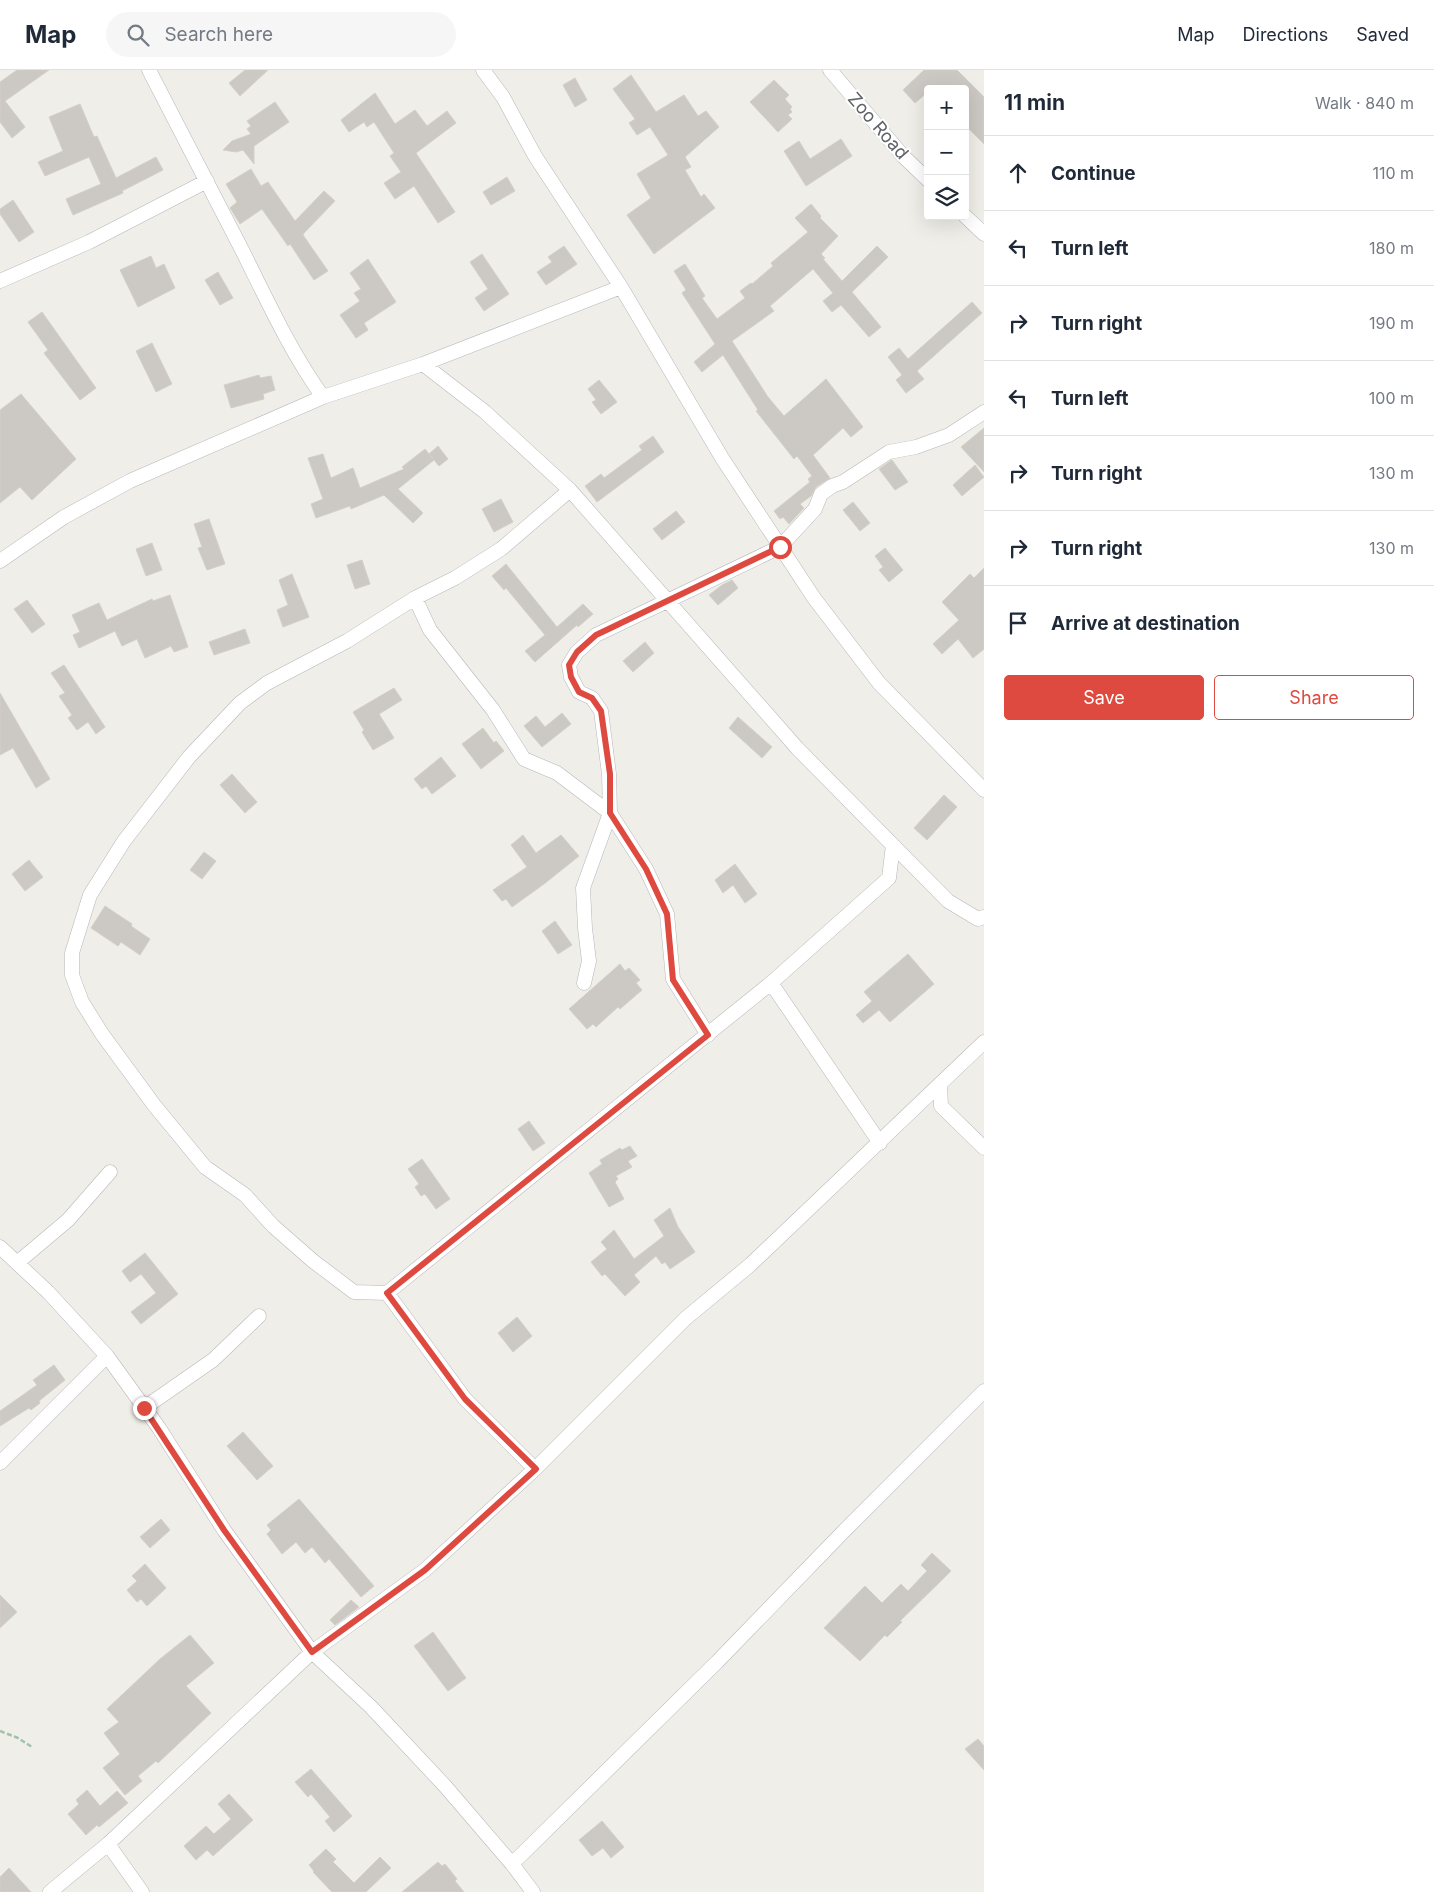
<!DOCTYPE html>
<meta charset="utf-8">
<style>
body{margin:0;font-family:Inter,sans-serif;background:#f6f6f7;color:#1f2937}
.controls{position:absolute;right:15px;top:15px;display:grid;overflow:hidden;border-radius:5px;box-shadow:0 5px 20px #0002}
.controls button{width:45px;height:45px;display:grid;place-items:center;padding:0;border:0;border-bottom:1px solid #e0e1e3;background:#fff;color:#1f2937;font:25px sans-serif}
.stop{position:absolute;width:15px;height:15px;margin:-11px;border:4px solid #de4a3f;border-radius:50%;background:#fff}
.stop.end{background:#de4a3f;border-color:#fff;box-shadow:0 1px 5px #0008}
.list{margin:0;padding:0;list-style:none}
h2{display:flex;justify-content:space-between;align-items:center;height:65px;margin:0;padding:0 20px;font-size:21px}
h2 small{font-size:16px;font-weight:400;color:#747a83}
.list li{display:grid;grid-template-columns:32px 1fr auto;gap:15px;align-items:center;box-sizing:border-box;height:75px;padding:0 20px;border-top:1px solid #e0e1e3}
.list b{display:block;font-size:19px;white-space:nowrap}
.list em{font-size:16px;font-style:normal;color:#747a83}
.actions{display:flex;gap:10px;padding:15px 20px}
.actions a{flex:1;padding:11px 0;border:1px solid #de4a3f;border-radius:5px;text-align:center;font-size:18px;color:#de4a3f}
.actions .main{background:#de4a3f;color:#fff}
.icon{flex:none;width:28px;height:28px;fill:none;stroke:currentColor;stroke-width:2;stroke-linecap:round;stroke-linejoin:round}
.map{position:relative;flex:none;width:984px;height:1822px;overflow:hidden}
header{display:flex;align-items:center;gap:30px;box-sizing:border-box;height:70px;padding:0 25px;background:#fff;border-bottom:1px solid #e0e1e3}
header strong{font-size:24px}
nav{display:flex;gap:28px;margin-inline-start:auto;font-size:18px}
.search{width:350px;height:45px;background:#f6f6f7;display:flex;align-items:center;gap:12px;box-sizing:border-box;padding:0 18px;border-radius:28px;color:#747a83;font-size:19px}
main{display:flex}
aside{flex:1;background:#fff}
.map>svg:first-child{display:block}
.building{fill:#ccc9c4;stroke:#d4d0c6}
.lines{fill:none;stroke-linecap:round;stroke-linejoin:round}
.street-casing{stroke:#b5b7bb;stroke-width:15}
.path{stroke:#9ec3a9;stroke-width:2.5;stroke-dasharray:5 2.5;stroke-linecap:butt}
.street{stroke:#fff;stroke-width:14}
.route{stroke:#de4a3f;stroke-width:6}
.labels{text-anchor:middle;stroke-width:4;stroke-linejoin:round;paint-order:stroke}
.street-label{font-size:18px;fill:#5f6267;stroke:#fff}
</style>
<header>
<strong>Map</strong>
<div class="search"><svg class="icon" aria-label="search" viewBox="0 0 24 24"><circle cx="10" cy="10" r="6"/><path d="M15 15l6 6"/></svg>Search here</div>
<nav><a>Map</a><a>Directions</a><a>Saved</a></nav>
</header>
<main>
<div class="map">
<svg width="984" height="1822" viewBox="0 0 984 1822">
<rect width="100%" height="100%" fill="#f0eee8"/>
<!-- building -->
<path class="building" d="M17,0H49L5,31L25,57L12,68L0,52V12Z
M245,0H268L240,26L229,13Z
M924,0H957L984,27V74L965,55V19H928V22L915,33L903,20Z
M631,5L656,42L684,25L698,46L706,41L719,57L685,87L691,97L685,100L701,127L704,124L715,138L654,184L627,145L651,128L637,104L668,85L650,57L637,65L629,53L635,49L613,19Z
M575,8L587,30L575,37L563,15Z
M774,10L789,25L785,29L792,37L790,39L792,42L788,45L792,49L778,62L750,32Z
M375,23L395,54L415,40L427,56L447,41L456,53L416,83L455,142L438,153L414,116L395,129L384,113L401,102L390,86L394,83L374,52L367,57L364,52L349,62L341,50Z
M275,32L289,52L254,76V94L243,80L236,82L223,80L232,71L251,64L247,59L251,56L247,51Z
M80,34L94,67L97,66L116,108L156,87L163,100L122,121L123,123L73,145L66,129L101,114L89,87L45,106L38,92L63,81L49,47Z
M841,69L852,86L806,116L784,81L799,71L810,89Z
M251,99L261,116L268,112L295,151L324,121L335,131L304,163L303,165L328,201L314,210L290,174L288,176L262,139L240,154L232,141L230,138L237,132L226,114Z
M507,107L515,121L491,135L483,122Z
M13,130L34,162L19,172L0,144V139Z
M811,134L821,146L820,148L838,166L821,184L825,188L823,189L842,211L877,176L888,187L852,222L881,257L869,267L841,235L832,242L823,231L833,223L813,199L770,236L774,241L732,271L768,327L784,346L826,309L863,357L851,367L843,358L813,385L830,408L816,417L811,426L800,434L804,438L789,454L783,447L780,449L774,441L810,412L808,409L812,406L797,386L794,389L756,341L758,340L723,285L702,302L694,292L715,274L682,223L686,220L674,201L685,194L705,226L702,228L717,249L745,228L740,221L751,213L752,214L773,196L771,193L808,162L795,148Z
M564,176L577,194L546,215L537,202L552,192L548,187Z
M482,184L509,224L484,241L475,228L488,219L470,192Z
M151,186L156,198L164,194L175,218L138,237L120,200Z
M368,189L396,232L364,253L368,260L356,268L340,245L360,231L354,223L361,219L350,203Z
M218,202L233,228L220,235L205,210Z
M972,232L982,243L917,301L924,309L906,323L896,310L902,305L888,287L899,278L908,289Z
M42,242L96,318L80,330L44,283L48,280L28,252Z
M152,273L172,314L156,322L136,281Z
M259,305L260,308L271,306L275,320L263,324L264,329L231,338L224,315Z
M599,310L617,332L601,344L592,332L596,330L588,319Z
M21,324L76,389L32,430L20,417L0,433V340Z
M984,358V402L961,377Z
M653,366L664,382L597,432L585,416L601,404L604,408L642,380L639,376Z
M438,376L448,389L439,396L429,384Z
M425,379L434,390L398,419L423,443L413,453L384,425L351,439L350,436L316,448L311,434L323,429L308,388L323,384L331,408L353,398L360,418L404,399L402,397Z
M892,390L908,412L895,420L879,399Z
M975,395L984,407L962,426L953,415Z
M501,429L513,452L494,462L482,439Z
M853,432L870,453L860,461L843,440Z
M676,441L685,452L662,470L653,459Z
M209,449L225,494L207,500L198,478L202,477L194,454Z
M152,473L162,500L146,506L136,479Z
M885,478L903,500L889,512L879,500L883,497L875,486Z
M362,490L370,514L355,519L347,495Z
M506,494L557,557L583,534L593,544L578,557L577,555L535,592L525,581L545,565L506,518L504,520L492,506Z
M984,498V579L973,588L958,569L942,584L933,574L959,550L942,532L970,504L974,508Z
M292,504L309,547L283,557L277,540L288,535L279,510Z
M732,510L738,518L718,535L709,525L722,515Z
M170,525L188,577L174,582L171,576L145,588L137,569L122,576L115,561L79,578L73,565L80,562L72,545L99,533L107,550L152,529L153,531Z
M27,530L45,554L32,563L14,539Z
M245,559L250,573L214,585L209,572Z
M645,572L654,583L633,602L623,591Z
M64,595L105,657L96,664L88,652L77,660L68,648L72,645L59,626L65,623L51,603Z
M394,618L402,630L379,644L394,668L373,680L362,662L364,660L353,642Z
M0,623L50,709L36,718L13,678L0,685Z
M562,643L571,654L542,677L524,656L536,646L545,657Z
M738,647L772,677L762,688L729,658Z
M483,658L494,673L496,671L504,681L481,699L462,674Z
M441,687L456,706L432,724L426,716L422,719L414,709Z
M232,704L257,732L245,743L220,715Z
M944,725L957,737L927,770L914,758Z
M523,765L536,783L561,765L579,786L544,814L512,837L506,829L502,831L493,820L527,797L511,775Z
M204,782L216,791L202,809L190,800Z
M29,790L43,807L25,821L12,804Z
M735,794L757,824L745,833L733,815L723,823L715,810Z
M105,836L132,854L131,856L150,869L140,885L121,872L118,876L91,858Z
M555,851L572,875L558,884L542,861Z
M908,884L934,914L890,952L879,940L863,953L856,945L872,931L864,922Z
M620,894L625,901L629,898L640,910L636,913L642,920L620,939L618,937L596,957L593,954L587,959L569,939Z
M529,1051L545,1073L533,1081L518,1059Z
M630,1076L637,1086L628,1091L632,1097L616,1106L618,1109L615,1112L624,1129L609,1137L589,1103L602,1094L600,1090L620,1078L622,1080Z
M422,1089L450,1129L436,1139L425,1124L421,1126L415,1117L419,1114L408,1099Z
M670,1138L678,1157L695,1182L670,1199L665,1192L662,1194L656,1186L634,1205L640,1212L625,1226L605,1204L602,1206L591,1192L607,1179L601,1172L614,1160L634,1189L664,1166L654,1150Z
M145,1183L178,1224L141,1254L131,1242L156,1223L141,1204L130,1212L122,1201Z
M517,1247L532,1266L513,1282L498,1263Z
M54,1295L65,1310L39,1331L40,1333L31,1340L29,1338L0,1356V1341L37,1315L33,1310Z
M243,1362L273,1396L257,1410L227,1376Z
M299,1429L374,1516L361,1527L329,1489L325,1493L312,1477L305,1483L296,1472L282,1484L267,1464L271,1460L267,1455Z
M161,1449L170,1460L150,1478L140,1467Z
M932,1483L951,1501L900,1551L902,1552L887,1567L885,1565L860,1591L824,1558L865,1516L882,1533L901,1514L908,1521L927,1501L921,1495Z
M145,1494L166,1518L147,1536L141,1529L137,1532L127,1520L137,1511L132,1506Z
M0,1525L17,1542L0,1558Z
M351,1530L359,1537L335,1555L330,1550Z
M433,1562L466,1608L448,1621L414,1576Z
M190,1565L214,1593L186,1616L211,1643L158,1693L156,1691L138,1706L142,1711L125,1725L103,1698L120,1684L104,1663L119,1652L107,1639L160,1589Z
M978,1669L984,1676V1700L965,1679Z
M311,1699L352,1746L334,1762L325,1751L330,1747L311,1724L308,1727L295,1712Z
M87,1720L100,1736L117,1721L128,1733L99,1757L97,1755L86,1765L68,1744L79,1734L76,1730Z
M229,1724L253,1750L213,1786L207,1780L196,1790L184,1776L206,1756L214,1764L231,1749L218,1734Z
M602,1751L624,1777L611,1788L603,1778L592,1786L579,1770Z
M326,1779L336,1789L333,1792L354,1813L380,1787L391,1798L366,1822H332L313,1802L314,1801L309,1795Z
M438,1792L442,1796L445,1794L457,1809L455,1811L464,1822H402Z
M9,1798L31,1822H0V1807Z"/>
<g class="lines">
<defs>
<path id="street" d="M149,0C180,60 211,120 242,180C267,230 290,281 323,327
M483,0L503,27L535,86L621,217L722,388L814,528L879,613L984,720
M830,0L903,86L928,110
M965,146L984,164
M0,211L89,172L207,111
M423,294L485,342L570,420L797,678L948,831L978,849L984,847
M0,491L64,447L130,411L323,327L423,294L621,217
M415,528L430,560L493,640L524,689L557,703L610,743L646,799L667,844L673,909L708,965
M584,913L589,891L585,858L583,818L610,743L609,704L601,641L592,628L579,622L571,607L569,595L577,582L596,565L780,477L815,439L821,424L832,416L843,412L889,382L916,377L949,365L984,342
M771,913L880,1073
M940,1015L941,1036L984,1078
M0,1177L48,1222L107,1286L159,1358L224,1460L312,1582L371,1637L445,1716L512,1794L533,1822
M17,1193L68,1150L110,1102
M387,1223L771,913L889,808L893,775
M144,1338L213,1290L259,1246
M0,1393L107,1286
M535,1399L465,1329L387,1223L354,1222L313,1191L273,1156L245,1125L205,1097L154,1035L102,964L82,932L72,905V883L90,825L124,771L189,687L240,633L267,613L347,571L415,528L455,508L501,479L570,420
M108,1774L142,1822
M512,1794L717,1592L844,1461L984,1321
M50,1822L108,1774L312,1582L425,1500L535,1399L686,1248L750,1195L984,972"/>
</defs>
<!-- street casing -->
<use href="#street" class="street-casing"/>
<!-- path -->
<path class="path" d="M0,1661L18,1668L32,1677"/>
<!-- street -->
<use href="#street" class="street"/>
</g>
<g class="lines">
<!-- route -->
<path class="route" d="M144,1338L224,1460L312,1582L425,1500L536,1399L465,1329L387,1223L708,965L673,910L667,844L646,799L610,743V704L601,641L592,628L579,622L571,607L569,595L577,582L596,565L780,477"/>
</g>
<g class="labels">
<!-- street labels -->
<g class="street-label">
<text transform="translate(878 56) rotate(49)" y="6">Zoo Road</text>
</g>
</g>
</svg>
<div class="controls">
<button>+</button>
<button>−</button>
<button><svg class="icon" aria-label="layers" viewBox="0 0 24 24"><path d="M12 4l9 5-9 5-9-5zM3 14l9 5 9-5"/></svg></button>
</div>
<div class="stop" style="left:780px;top:477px"></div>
<div class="stop end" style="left:144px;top:1338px"></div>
</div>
<aside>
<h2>11 min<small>Walk · 840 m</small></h2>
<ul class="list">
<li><svg class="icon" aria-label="ahead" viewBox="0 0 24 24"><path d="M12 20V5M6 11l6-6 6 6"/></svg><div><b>Continue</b></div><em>110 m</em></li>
<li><svg class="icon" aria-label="left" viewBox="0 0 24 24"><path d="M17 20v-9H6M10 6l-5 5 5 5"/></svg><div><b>Turn left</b></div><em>180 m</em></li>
<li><svg class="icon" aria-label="right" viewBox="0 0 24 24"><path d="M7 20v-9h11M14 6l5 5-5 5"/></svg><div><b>Turn right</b></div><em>190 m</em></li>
<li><svg class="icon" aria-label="left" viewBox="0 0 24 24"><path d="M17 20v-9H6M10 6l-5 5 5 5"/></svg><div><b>Turn left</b></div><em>100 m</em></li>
<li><svg class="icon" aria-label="right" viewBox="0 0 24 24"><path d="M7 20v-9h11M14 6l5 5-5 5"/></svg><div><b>Turn right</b></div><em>130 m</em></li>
<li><svg class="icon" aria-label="right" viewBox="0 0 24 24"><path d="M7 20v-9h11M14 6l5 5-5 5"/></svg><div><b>Turn right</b></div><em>130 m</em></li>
<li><svg class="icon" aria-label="arrive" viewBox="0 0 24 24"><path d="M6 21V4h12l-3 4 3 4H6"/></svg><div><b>Arrive at destination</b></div></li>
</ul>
<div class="actions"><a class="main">Save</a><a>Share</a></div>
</aside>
</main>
